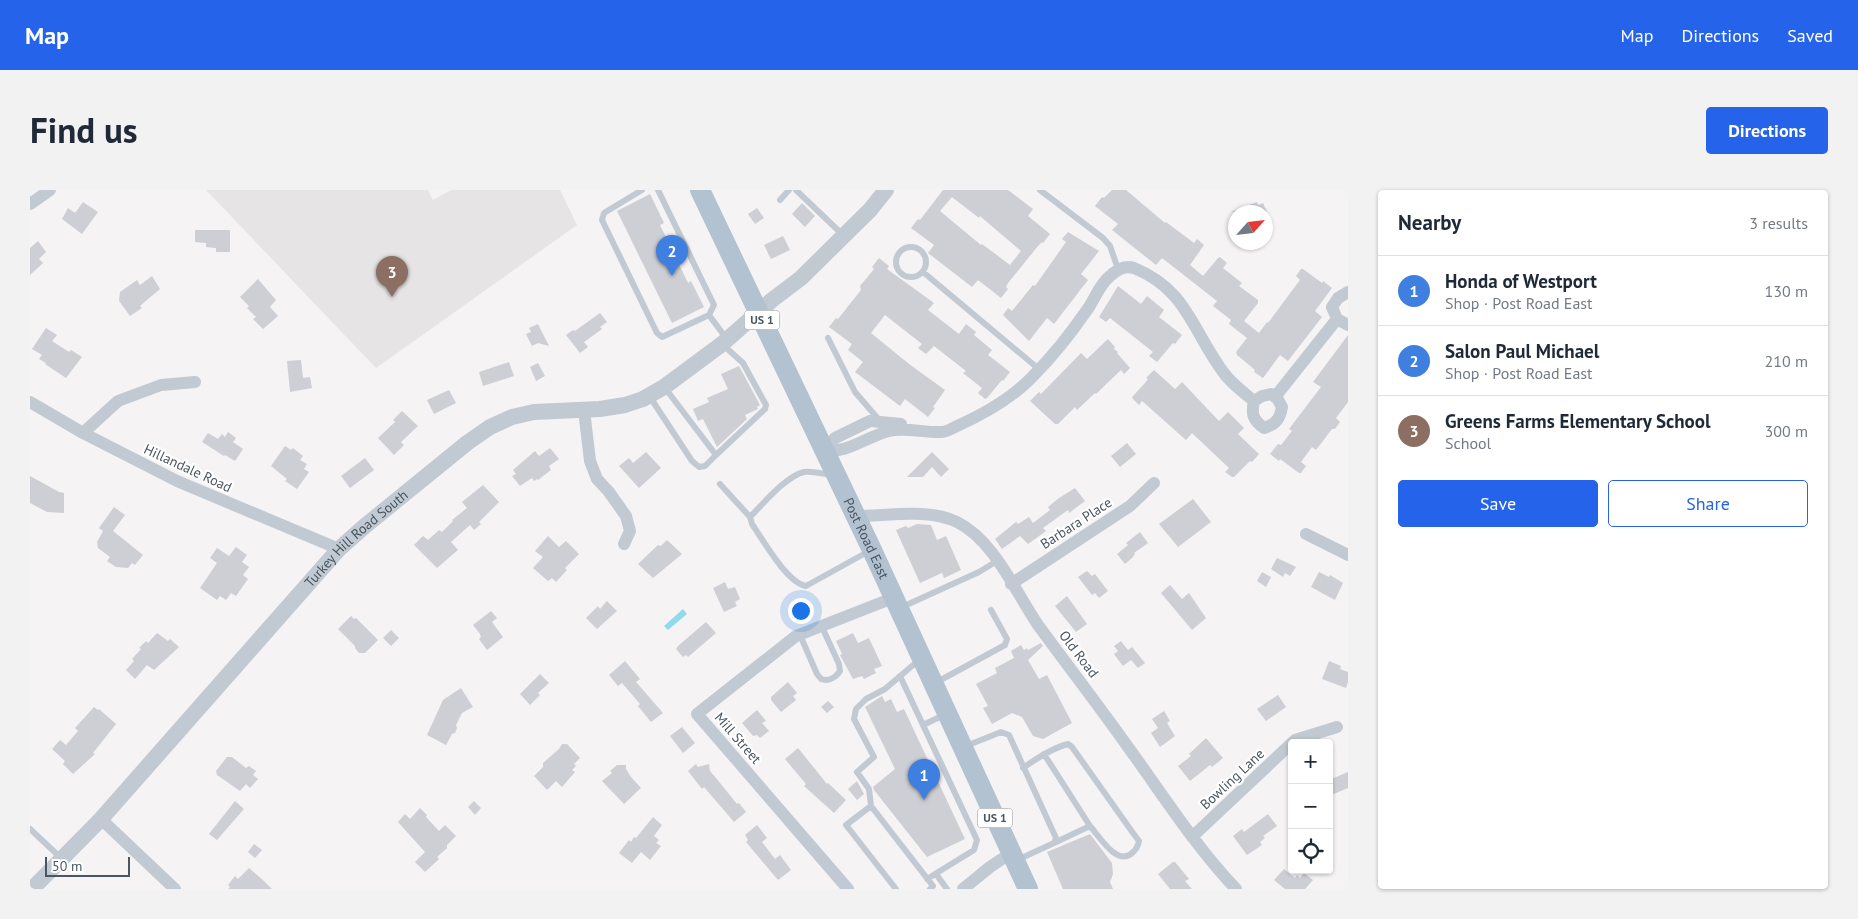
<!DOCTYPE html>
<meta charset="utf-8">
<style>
body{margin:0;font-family:"PT Sans",sans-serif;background:#f2f2f3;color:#1f2937}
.controls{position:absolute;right:15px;bottom:15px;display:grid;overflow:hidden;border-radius:5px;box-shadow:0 1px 4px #0004}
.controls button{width:45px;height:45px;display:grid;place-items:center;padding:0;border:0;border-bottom:1px solid #e0e1e3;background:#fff;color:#1f2937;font:25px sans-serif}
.compass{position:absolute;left:1198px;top:15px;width:45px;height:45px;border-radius:50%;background:#fff;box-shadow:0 1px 4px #0004;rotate:63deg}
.scale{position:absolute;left:15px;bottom:12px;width:85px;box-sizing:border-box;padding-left:5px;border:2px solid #4a5661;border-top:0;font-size:14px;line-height:18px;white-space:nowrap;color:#4a5661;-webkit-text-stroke:4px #fff;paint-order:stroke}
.you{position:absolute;left:770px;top:420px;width:18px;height:18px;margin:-12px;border:4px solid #fff;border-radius:50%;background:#1a73e8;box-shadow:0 0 0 8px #1a73e833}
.badge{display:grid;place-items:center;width:32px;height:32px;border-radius:50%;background:#2563eb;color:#fff;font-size:16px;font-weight:700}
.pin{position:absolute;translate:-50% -41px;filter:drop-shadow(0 1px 2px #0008)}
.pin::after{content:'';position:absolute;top:26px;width:18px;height:15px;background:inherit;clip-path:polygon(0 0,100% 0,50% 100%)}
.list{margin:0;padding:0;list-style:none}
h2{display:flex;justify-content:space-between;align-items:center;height:65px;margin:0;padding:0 20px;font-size:21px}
h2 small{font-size:16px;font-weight:400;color:#747a83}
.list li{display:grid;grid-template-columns:32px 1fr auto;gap:15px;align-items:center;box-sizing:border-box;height:70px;padding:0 20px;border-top:1px solid #e0e1e3}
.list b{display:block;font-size:19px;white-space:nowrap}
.list p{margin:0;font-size:16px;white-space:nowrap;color:#747a83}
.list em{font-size:16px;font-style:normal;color:#747a83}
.actions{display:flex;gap:10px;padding:15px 20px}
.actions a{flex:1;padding:11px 0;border:1px solid #2563eb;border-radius:5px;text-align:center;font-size:18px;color:#2563eb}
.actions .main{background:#2563eb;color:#fff}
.icon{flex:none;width:28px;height:28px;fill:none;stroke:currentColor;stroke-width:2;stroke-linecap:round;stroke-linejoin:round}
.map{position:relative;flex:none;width:1318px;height:699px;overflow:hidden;border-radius:5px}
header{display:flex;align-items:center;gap:30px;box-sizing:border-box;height:70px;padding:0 25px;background:#2563eb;color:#fff}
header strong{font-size:24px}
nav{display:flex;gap:28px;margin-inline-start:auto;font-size:18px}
.intro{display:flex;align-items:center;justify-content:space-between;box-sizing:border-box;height:120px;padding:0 30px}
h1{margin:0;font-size:35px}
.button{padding:12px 22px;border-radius:5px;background:#2563eb;color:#fff;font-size:18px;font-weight:700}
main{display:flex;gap:30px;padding:0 30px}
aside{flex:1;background:#fff;border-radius:5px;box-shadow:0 1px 4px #0004}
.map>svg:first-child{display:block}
.education{fill:#e6e4e5}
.water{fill:#90daee}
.building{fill:#cdcfd5;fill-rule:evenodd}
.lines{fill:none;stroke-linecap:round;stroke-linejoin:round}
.service{stroke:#c1cad2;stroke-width:6}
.minor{stroke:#c1cad2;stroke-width:12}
.tertiary{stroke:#c1cad2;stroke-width:16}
.primary{stroke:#b3c2d1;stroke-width:20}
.labels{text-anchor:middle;stroke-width:4.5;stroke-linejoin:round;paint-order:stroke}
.shield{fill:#fff;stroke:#808990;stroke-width:1}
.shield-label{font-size:12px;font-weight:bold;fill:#4a5661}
.street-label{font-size:14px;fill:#4a5661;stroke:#fff}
</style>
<header>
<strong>Map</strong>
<nav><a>Map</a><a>Directions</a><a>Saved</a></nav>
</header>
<div class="intro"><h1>Find us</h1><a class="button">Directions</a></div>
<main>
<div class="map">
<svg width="1318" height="699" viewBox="0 0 1318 699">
<rect width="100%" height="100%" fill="#f5f3f3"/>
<!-- education -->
<path class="education" d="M176,0H398L403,10L421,0H530L547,35L346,178Z"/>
<!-- water -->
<path class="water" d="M653,419L657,424L638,440L634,436Z"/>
<!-- building -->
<path class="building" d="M913,0H978L1003,19L998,26L1020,44L1013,53L1012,52L1008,56L978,93L976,97L978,99L971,108L948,90L942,97L898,63L904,55L881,38L888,29L890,30ZM922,7L949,28L950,26L991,61L980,75L952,54L951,55L910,21Z
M1082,0H1096L1135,33L1136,32L1164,53L1167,49L1174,55L1160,75L1173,86L1188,68L1190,67L1197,73L1193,78L1212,93L1209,96L1228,110V113L1214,131L1229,143L1237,132L1238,133L1270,90L1266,86L1271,79H1273L1292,93L1293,91L1302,98L1285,121L1292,127L1258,171L1250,165L1233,188L1224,182L1225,180L1207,165L1206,162L1217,148L1199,134L1201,130L1183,116L1187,111L1132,68L1126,75L1082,40L1088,34L1065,16L1072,7L1074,8Z
M620,4L634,33L630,35L658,93L661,91L674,117L642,133L587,21Z
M53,12L68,22L52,44L32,29L38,18L45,23Z
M1227,12L1228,15L1233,13L1237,22H1201Z
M772,13L785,26L775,37L762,24Z
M727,18L734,28L725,34L718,24Z
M165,40H200V62H186V58L176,57V53L165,52Z
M1038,42L1069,61L1051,84L1058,90L1051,99L1024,134L1017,128L999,151L973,125L978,118L982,121L1003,95L1005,96L1036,52L1032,49Z
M753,46L760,60L741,69L734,55Z
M8,51L16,62L9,69L13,73L0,85V58Z
M849,68L859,76L857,79L904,113L898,120L929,144L936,134L946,142L944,145L962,160L958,165L980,182L973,191L972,190L957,208L955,209L948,203L952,198L933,183L936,181L904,156L896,164L888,158L892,154L855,125L841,143L879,174L915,200L903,217L905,218L898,227L875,209L870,216L825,182L833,172L818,160L822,154L799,137L806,128L808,129L831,100L830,96L844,79L842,77Z
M122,86L130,99L110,116L112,118L100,126L89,111L90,102L107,90L110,95Z
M228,89L246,110L240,117L248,126L233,139L223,129L226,127L217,118L219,116L210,107Z
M1088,96L1111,114L1117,106L1134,120L1129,127L1152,145L1145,154L1143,153L1127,172L1119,166L1123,162L1080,128L1076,132L1069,127Z
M570,123L577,132L570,137L572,139L554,152L558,157L550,163L536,145L543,140L545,141Z
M508,134L519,156L508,153L502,156L496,144L501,142L499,138Z
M16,138L27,145L22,151L39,162L41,160L52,167L36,188L15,174L16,173L9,169L12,165L2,159Z
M1318,145V212L1306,228L1310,232L1305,239H1302L1286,260L1282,257L1271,272L1276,276L1271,283H1269L1250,269L1249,271L1240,264L1248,254L1251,255L1262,241L1259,239L1291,197L1283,192Z
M1078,149L1085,157L1084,159L1088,162L1087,163L1100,178L1094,184L1091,180L1066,204L1065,203L1047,220L1045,217L1028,234H1025L1000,211L1009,202L1011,204L1051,163L1057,169Z
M271,170L273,188L280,187L282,198L260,202L257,171Z
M479,172L484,186L453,196L449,182Z
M508,173L515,186L506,191L500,177Z
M709,176L730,215L727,217L728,219L715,225L717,229L687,257L673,229L668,231L663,219L679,212L677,208L698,199L691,184Z
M1124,180L1145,199L1152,192L1189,231L1198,222L1214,238L1208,244L1229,264L1222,272L1220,271L1204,287H1202L1195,282L1199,278L1162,243L1156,250L1112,211L1109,215L1102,208L1103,206L1115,193L1118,189L1116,188Z
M419,200L426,213L404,224L397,210Z
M372,221L388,236L371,252L374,255L364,265L348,248L365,232L363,230Z
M198,242L206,248L203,252L213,259L205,271L195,265L194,266L172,252L178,243L188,249L192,244L195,247Z
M1097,253L1106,264L1090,277L1081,266Z
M255,256L261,260L263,258L273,266L270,270L277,274L274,279L279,282L267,299L255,291L257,289L241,276Z
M520,258L529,269L519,276L521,280L508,290L507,289L504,291L502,288L490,296L482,286L486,284L483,280L505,261L509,266Z
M616,262L631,278L609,298L589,276L599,268L603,273Z
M902,262L919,279L911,287L902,277L893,287H877Z
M335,268L344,280L320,298L311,286Z
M0,286L29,302L34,303V323L17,322L0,313Z
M453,295L469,312L449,332L451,334L444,340L440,335L421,352L428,360L407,378L384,355L393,346L398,350L409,340L412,342L423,331L422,330L437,318L432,312Z
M1045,298L1055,311L1039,323L1038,320L1013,338L1016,341L998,354L990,346L972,359L965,349L986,332L988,334L999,327L1003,333L1020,320L1018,317L1029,308Z
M1163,309L1181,332L1148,357L1129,334Z
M84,317L95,325L83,341L113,365L105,375L102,373L98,378L86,377L77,371L80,367L68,358L67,352L73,341L69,338Z
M887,334L901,335L907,350L916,346L931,380L914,388L912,383L890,393L866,340L876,336L878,338Z
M1110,342L1118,353L1104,363L1105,364L1102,368L1095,374L1087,364L1098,355L1096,353Z
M518,346L529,357L536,351L549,364L535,378L537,380L526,392L522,388L518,391L503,378L513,367L505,361Z
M637,350L652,364L623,388L608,374L628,355L631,356Z
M206,357L217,365L212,372L219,377L213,385L218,389L206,406L201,403L196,410L190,406L187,410L170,398L187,373L180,368L187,358L199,366Z
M1247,368L1266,377L1260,386L1255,383L1253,387L1241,379Z
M1057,381L1062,386L1065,384L1078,401L1069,408L1065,403L1062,405L1048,387Z
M1232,382L1241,387L1236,397L1227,391Z
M1289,382L1299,387L1300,385L1313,393L1305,410L1281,397Z
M695,392L698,399L705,397L710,409L705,412L707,416L694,422L683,398Z
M1140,395L1152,409L1159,403L1176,428L1162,440L1131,403Z
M1037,406L1057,434L1046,442L1025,416Z
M577,411L587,421L567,439L556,428L568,416L570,419Z
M461,421L467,428L462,432L473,447L457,460L449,449L451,447L450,444L443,435Z
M321,426L324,429L326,428L348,450L335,463H329L325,458V456L308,439Z
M676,432L686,443L658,467L656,465L653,467L646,459L648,456Z
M361,440L369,448L361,456L353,448Z
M127,443L138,451L140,449L149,457L124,480L117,475L105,489L96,480L104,471L102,469L111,459L109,458L116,451L118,453Z
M823,443L828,453L839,448L852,476L844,479L846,483L834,489L832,486L823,489L810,465L812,464L806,451Z
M1091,451L1098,460L1102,457L1115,473L1108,478L1101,470L1093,476L1084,464L1088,461L1084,456Z
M1011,453L1013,456L998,470L1009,489L1017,485L1042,533L1013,549L1003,546L992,527L982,523L962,534L953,518L958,516L946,494L967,483L965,478L984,468L981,461L991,455L994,460L997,458L998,460Z
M595,471L610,489L606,492L633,523L621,532L608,516L610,514L592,493L588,496L579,485Z
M1299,471L1311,476L1310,479L1318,482V492L1316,498L1292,489Z
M510,484L519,493L508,503L510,505L500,515L490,504Z
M758,492L767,503L763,506L766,510L751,522L741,510V507Z
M431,498L443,517L432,523L426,535L427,538L425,543L422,544L416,555L397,545L413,510Z
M1248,505L1256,517L1236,531L1227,519Z
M852,506L855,512L861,509L867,522L874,519L935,649L897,667L844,600L843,597L865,579L835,517Z
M798,511L804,517L797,523L791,517Z
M64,517L68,520L69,519L86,534L63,563L65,564L43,584L33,574L35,571L22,559L30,550L36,555L48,541L45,538Z
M727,520L736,531L732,533L739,541L730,548L727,545L723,546L712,533Z
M1134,521L1140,531L1137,533L1145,546L1130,557L1121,543L1128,538L1122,529Z
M652,537L665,553L653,563L640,546Z
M1176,548L1193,568L1182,577L1180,575L1160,591L1148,576L1161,566L1159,564Z
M532,554H537L550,568L544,574L546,576L542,580L545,582L532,597L526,591L517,600L504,586L513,577V573L529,559Z
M768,558L797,594L798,593L816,610L804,623L774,596L776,594L755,569Z
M197,567H202L216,578L219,576L226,581L223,585L228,589L220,598L216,594L210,601L187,585L186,581Z
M666,574L668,577L679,574L680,581L686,588L707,614L709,613L716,622L704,632L674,597L672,599L658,581Z
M587,575H596V579L601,587L611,598L594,614L572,591L582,583L580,581Z
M1318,582V598L1299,606V590Z
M827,591L834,604L827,610L818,599Z
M205,611L214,619L187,650L179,644Z
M444,611L451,618L445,625L438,617Z
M390,618L397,625L396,627L409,641L415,635L426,646L417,655V658L407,667L409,669L395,682L385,672L395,662L368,632L375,624L380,629Z
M1238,624L1247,636L1233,646L1235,648L1230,652L1232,655L1217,665L1203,646L1212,639L1214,642Z
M623,627L632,635L624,646L629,650L626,653L631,656L620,670L611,662L602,673L589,663L599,650L601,652L604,647L606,648Z
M727,635L737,648L732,652L745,669L750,665L761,680L748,690L716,652L718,650L715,645Z
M1060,644L1082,673L1083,684L1080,692L1083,699H1033L1017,662Z
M224,654L232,660L225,668L218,662Z
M1143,672H1145L1159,689L1155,691L1162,699H1140L1128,684Z
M219,678L234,691L242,699H198L200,697L198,695L205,686L208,689Z
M1254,679L1265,688L1267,685L1270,688L1274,683L1283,690L1275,699H1255L1244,690Z"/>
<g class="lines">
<!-- service -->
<path class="service" d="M612,0L574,23L572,30L627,143L632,147L679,125L684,115L628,0
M766,0L814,46
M1010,0L1073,48L1080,56L1088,79
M750,10L759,0
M866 72a15 15 0 1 1 30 0a15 15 0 1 1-30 0Z
M893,82L1010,180
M679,125L696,148
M798,148L825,202L850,231
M620,207L662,271L669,277L675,276L686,265L635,198
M686,265L735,219L736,215L713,173L693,155
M690,294L720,327L722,334C733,350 757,393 776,396L841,360
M720,327C733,314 756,286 774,282C783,281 793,284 802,285
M872,417L949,382L967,371
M770,445L787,484L791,489C799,492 806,487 810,481L809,474L792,437
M889,470L855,499L836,509L826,519L824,529L844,567L827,582L839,599L841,616L903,696L900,699
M870,486L947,650L944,660L897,689
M907,492L975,455L977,449L961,420
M893,535L916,524
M936,556L971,542L979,545L1026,648L1024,653L987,670
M1014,564L1060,636L1024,653
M993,578C1007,568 1022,558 1038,554L1042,557L1103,643L1109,651C1108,657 1105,661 1101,664C1086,675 1069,646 1060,636
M841,616L816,635L866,699
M0,639L31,668
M906,684L917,699"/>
<!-- minor -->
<path class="minor" d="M0,14L20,0
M1318,102L1308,108L1302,117L1307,129L1318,135
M1245,207L1307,129
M0,212L53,243L147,291L309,359
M554,220L560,271L567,289L579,302L596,326L600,341L594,354
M53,243L88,211L131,195L165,192
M794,261C818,263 836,247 859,241C875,237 895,243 912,242C916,242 921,239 925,237C954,224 983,208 1004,185C1024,165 1041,143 1057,120C1065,109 1069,95 1080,86C1087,80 1094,75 1104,78C1156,99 1162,139 1191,179C1199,192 1212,201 1224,211L1232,206L1241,204L1247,208L1252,217C1250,229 1246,234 1234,238C1223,230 1221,224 1224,211
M794,261L805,248L840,231L871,234
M826,326C857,326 899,318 927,332C964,350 986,403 1008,435C1038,476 1069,516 1098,557C1133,605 1165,656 1206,699
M1276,344L1318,365
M981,394L1100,316L1124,293
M71,629L145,699
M1162,647L1265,550L1307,537
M818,699L667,524L766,446L863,408
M933,699L960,677L981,663"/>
<!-- tertiary -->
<path class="tertiary" id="s1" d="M2,699L71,629L309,359L335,336L437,253L460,237L482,227L504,222L570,219L595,215L613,209L634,197L692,154L742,110L771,88L840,20L856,0"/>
<!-- primary -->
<path class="primary" id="s2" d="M670,0L842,360L998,699"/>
</g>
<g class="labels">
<!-- shield labels -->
<g class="shield">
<rect x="714.5" y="120.5" width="35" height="19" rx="4"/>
<rect x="947.5" y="618.5" width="35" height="19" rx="4"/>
</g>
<g class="shield-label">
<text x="732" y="134">US 1</text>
<text x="965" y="632">US 1</text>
</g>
<!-- street labels -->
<g class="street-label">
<text transform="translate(158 278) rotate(25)" y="5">Hillandale Road</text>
<text transform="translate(1046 333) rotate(-33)" y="5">Barbara Place</text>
<text dy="5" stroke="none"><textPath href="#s2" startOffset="386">Post Road East</textPath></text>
<text dy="5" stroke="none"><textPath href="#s1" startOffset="478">Turkey Hill Road South</textPath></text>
<text transform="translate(1049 464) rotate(53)" y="5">Old Road</text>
<text transform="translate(708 548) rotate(49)" y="5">Mill Street</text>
<text transform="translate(1202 589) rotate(-43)" y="5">Bowling Lane</text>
</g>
</g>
</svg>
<div class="controls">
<button>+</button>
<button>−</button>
<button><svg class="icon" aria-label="locate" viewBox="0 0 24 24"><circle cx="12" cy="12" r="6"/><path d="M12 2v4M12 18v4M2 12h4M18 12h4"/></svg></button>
</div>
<svg class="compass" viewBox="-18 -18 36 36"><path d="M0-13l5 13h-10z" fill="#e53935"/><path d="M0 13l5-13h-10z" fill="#747a83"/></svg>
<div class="scale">50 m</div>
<div class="you"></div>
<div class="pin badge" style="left:894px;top:610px;background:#3f7fe0">1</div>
<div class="pin badge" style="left:642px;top:86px;background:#3f7fe0">2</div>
<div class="pin badge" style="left:362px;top:107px;background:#8d6e63">3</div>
</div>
<aside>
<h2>Nearby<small>3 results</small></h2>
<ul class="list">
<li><span class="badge" style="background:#3f7fe0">1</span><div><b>Honda of Westport</b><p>Shop · Post Road East</p></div><em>130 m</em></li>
<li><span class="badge" style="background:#3f7fe0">2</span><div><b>Salon Paul Michael</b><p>Shop · Post Road East</p></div><em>210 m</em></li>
<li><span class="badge" style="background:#8d6e63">3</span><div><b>Greens Farms Elementary School</b><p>School</p></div><em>300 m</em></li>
</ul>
<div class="actions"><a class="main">Save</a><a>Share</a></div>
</aside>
</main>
